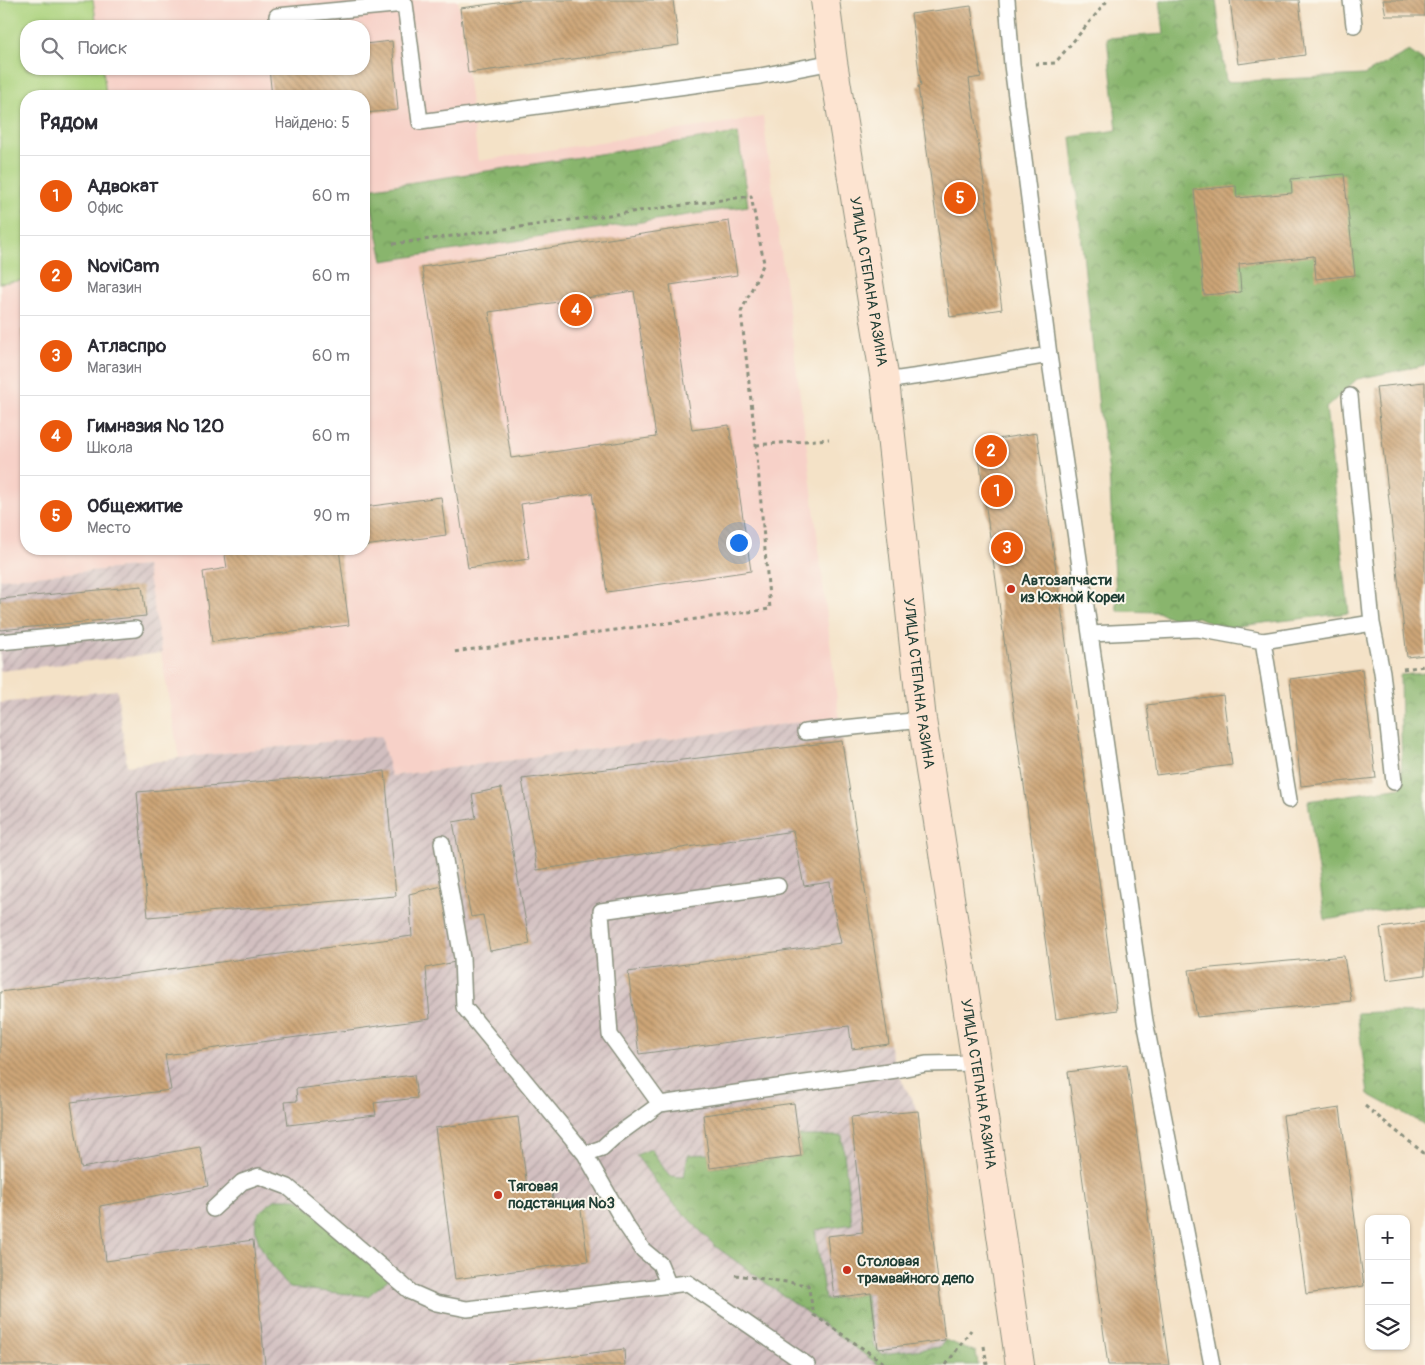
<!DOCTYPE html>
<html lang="ru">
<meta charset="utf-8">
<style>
body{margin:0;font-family:Pangolin,sans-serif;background:#f2f2f3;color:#2b2b33}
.controls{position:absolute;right:15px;bottom:15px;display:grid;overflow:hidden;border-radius:10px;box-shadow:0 1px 4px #0004}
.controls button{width:45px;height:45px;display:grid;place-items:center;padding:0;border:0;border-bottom:1px solid #e1e1e2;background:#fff;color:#2b2b33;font:25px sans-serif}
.you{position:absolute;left:738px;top:542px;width:18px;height:18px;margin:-12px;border:4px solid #fff;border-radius:50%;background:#1a73e8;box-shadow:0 0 0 8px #1a73e833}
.badge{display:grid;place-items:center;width:32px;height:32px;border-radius:50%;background:#ea580c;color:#fff;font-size:16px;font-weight:700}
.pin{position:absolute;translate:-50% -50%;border:2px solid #fff;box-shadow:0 1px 5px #0006}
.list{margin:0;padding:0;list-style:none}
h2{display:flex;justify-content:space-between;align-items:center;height:65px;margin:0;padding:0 20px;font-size:21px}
h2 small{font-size:16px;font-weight:400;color:#7c7c81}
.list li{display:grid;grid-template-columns:32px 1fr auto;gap:15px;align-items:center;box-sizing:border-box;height:80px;padding:0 20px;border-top:1px solid #e1e1e2}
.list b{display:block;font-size:19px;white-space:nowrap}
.list p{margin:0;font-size:16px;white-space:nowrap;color:#7c7c81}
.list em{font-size:16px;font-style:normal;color:#7c7c81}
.icon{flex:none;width:28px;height:28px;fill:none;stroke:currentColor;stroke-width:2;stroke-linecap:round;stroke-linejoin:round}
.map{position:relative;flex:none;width:1425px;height:1365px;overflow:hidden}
.search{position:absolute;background:#fff;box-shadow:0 1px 4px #0004;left:20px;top:20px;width:350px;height:55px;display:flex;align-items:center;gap:12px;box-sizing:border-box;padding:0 18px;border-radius:20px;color:#7c7c81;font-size:19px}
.panel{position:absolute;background:#fff;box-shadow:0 1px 4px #0004;left:20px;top:90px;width:350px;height:465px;border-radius:20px}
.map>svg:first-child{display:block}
.built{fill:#f7d1c8;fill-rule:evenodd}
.industrial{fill:url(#industrial-furrows)}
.forest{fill:url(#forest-crowns);stroke:#547950}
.garden{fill:#acd37e;stroke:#668859}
.building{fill:url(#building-back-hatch);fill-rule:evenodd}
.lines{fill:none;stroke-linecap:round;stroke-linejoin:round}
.lane-casing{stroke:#8a907e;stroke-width:18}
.secondary-casing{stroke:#8a907e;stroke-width:30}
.path{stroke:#8a907e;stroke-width:3;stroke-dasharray:4 4;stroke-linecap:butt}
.lane{stroke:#fff;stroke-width:15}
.secondary{stroke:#fde4d1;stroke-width:28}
.poi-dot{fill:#c8321e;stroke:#fbf7ec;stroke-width:2}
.labels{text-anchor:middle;stroke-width:4;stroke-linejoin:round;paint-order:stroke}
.street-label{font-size:15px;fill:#1f3d34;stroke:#fbf7ec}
.poi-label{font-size:15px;font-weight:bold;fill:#1f3d34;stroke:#fbf7ec;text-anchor:start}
</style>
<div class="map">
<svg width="1425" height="1365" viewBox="0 0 1425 1365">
<defs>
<pattern id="industrial-furrows" width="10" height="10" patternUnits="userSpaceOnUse" patternTransform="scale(1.25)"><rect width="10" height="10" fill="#d2bfc0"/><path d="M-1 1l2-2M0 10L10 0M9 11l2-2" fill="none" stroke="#aa9c9d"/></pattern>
<pattern id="forest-crowns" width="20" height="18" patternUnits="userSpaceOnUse" patternTransform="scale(1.25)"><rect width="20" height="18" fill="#89b56d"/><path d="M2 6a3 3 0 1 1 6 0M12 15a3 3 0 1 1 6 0" fill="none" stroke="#6f945a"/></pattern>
<pattern id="building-back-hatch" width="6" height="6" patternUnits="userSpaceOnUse" patternTransform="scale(1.25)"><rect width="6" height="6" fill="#cda577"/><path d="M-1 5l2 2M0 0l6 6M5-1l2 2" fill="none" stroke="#a68862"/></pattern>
</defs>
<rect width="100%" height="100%" fill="#fbf7ec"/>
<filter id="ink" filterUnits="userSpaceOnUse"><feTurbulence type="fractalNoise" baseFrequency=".02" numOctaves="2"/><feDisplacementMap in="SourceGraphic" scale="10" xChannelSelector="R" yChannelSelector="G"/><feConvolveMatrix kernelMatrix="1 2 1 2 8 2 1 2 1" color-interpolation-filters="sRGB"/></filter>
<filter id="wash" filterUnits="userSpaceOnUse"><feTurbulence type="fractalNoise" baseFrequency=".0096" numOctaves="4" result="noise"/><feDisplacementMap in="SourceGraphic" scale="20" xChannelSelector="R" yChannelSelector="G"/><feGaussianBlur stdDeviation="1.12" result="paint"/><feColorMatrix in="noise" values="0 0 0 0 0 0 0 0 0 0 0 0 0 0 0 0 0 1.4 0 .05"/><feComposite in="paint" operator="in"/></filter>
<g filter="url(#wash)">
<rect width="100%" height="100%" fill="#f4e2c7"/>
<!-- built -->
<path class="built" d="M0,0H458L478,161L763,117L806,441L839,717L390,776L381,736L179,758L146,566L0,579ZM26,26H364V69H26ZM26,96H364V549H26Z"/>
<!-- industrial -->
<path class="industrial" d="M146,566L162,653L0,671V579Z
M117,690L127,766L179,758L381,736L391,776L839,717L889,1044L896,1070L918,1111L945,1340L976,1352L978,1365H0V703Z"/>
<!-- forest -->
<path class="forest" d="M1160,0H1216L1226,82L1364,75L1409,51L1425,62V365L1357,379L1326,408L1349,613L1221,628L1197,617L1176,620L1158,612L1117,611L1109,472L1099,408L1071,137L1117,130L1107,38L1164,34Z
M738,133L748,206L383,261L368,189Z
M1425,673V904L1325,920L1308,801L1402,787L1400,675Z
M1378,1012L1425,1013V1125L1368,1094L1357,1013Z
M799,1136H842L852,1224L815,1230L825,1300L865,1294L874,1347L882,1354L940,1347L945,1340L976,1352L978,1365H879L715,1246L663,1192L636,1155L651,1149L669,1176L684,1177L688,1155L708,1154L711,1168L801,1156Z
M276,1199H298L390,1278L368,1296L290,1288C276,1270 247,1239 258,1215C261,1209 271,1203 276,1199Z"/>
<!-- garden -->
<path class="garden" d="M0,0H93L97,26H26V69H103L106,96H26V280L0,283Z"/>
<g id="blocks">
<!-- building -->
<path class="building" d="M522,0H673L679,45L468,73L460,8Z
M1230,0H1299L1305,55L1238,64Z
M1383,0H1425V16H1386Z
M971,6L981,77L969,79L1002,309L950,317L918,86H921L911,14Z
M392,41L398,110L364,113V96H272L269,69H364V44Z
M1344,174L1355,275L1316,279L1314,256L1239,264L1241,292L1204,295L1194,190L1236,186L1237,198L1292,193L1291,179Z
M729,221L737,275L670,285L692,430L729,425L751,571L607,592L592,493L521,504L529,559L468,568L422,267ZM634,291L656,437L511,458L489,312Z
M26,329V362H25L21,330Z
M1425,382V655L1407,657L1376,387Z
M1037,433L1117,1010L1056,1019L977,442Z
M441,497L446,535L364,546V507Z
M224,549H339L349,625L212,642L203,572L227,568Z
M142,586L146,616L0,630V599Z
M1362,669L1376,778L1301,786L1290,679Z
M1223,695L1232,765L1156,775L1147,705Z
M842,741L889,1044L852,1049L849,1026L639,1054L628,972L841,943L832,902L830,882L804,886L793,831L537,870L522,779Z
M385,771L396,896L148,917L137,792Z
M501,788L530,944L490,951L483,915L471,917L453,822L476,818L472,794Z
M442,886L455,962L426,968L430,1019L165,1055L171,1090L71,1102L81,1168L200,1147L208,1186L100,1206L106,1261L253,1240L265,1365H0V992L412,936L409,894Z
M1425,922V975L1387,980L1380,928Z
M1344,956L1351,1001L1197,1017L1189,970Z
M1127,1064L1169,1365H1108L1068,1072Z
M414,1075L417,1098L374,1103L376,1115L288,1125L285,1102L297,1101L296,1089Z
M794,1103L801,1156L710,1168L703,1115Z
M1340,1108L1364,1286L1306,1294L1283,1116Z
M918,1111L945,1340L878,1349L871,1293L834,1298L827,1236L863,1232L851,1117Z
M518,1117L527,1187L551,1184L554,1207L580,1203L588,1261L455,1279L435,1128Z
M624,1349L625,1365H507V1364Z"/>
</g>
</g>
<g filter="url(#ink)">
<use href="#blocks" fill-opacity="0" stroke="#8a907e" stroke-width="1"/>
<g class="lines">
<defs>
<path id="lane" d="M1351,0L1354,25
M277,16L405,4L420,122L760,76L833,62
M1049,355L1090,634L1145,1021L1212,1365
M885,381L948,372L1049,355L1012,65L1007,0
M1350,396L1372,623L1382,672L1394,782
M1090,634L1198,629L1263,641L1372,623
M1263,641L1289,800
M0,642L135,629
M805,732L922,720
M442,843L462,958L464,1007L585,1154L625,1224L643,1250L660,1264L669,1286
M660,1104L610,1035L601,911L778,886
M585,1154L602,1148L613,1138L660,1104L896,1070L926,1064L976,1063
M213,1209L242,1182L259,1176L288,1187L411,1292L436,1303L467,1309L688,1283L807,1365"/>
<g id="secondary">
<path id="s1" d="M825,0L833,62L885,381L922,720L976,1063L1020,1365"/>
</g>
</defs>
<!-- lane casing -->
<use href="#lane" class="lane-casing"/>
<!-- secondary casing -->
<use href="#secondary" class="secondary-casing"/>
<!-- path -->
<path class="path" d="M1035,64L1055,63L1108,0
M393,244L751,196L764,263L741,312L756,445L770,609L453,652
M756,445L829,439
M1403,669L1425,666
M1365,1106L1425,1154
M735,1275L808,1285L814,1315L887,1365
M984,1346L987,1365
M946,1365L971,1330"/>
<!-- lane -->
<use href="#lane" class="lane"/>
<!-- secondary -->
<use href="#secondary" class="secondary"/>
</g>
</g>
<!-- markers -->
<g class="poi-dot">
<circle cx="1011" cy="589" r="5"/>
<circle cx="498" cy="1195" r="5"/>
<circle cx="847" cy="1270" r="5"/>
</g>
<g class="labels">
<!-- street labels -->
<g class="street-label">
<text dy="5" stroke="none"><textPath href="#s1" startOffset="285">УЛИЦА СТЕПАНА РАЗИНА</textPath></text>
<text dy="5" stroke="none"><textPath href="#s1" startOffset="690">УЛИЦА СТЕПАНА РАЗИНА</textPath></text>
<text dy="5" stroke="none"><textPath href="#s1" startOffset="1095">УЛИЦА СТЕПАНА РАЗИНА</textPath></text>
</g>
<!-- poi labels -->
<g class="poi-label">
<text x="1021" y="585">Автозапчасти<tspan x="1021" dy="17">из Южной Кореи</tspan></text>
<text x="508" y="1191">Тяговая<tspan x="508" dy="17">подстанция №3</tspan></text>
<text x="857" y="1266">Столовая<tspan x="857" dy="17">трамвайного депо</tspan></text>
</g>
</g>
</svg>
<div class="controls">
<button>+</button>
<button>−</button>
<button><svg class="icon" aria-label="layers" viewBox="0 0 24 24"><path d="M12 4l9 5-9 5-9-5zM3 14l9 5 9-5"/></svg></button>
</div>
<div class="you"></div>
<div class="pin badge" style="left:997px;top:491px">1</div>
<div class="pin badge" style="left:991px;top:451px">2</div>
<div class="pin badge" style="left:1007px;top:548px">3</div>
<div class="pin badge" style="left:576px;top:310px">4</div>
<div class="pin badge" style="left:960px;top:198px">5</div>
<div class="search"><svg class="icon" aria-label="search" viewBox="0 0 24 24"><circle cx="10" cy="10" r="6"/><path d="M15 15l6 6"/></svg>Поиск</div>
<section class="panel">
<h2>Рядом<small>Найдено: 5</small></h2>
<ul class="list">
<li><span class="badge">1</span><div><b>Адвокат</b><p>Офис</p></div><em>60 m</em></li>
<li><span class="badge">2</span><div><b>NoviСam</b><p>Магазин</p></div><em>60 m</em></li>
<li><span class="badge">3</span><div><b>Атласпро</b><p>Магазин</p></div><em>60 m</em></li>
<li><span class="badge">4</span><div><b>Гимназия № 120</b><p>Школа</p></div><em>60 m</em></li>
<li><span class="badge">5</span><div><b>Общежитие</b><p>Место</p></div><em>90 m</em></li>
</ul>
</section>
</div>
